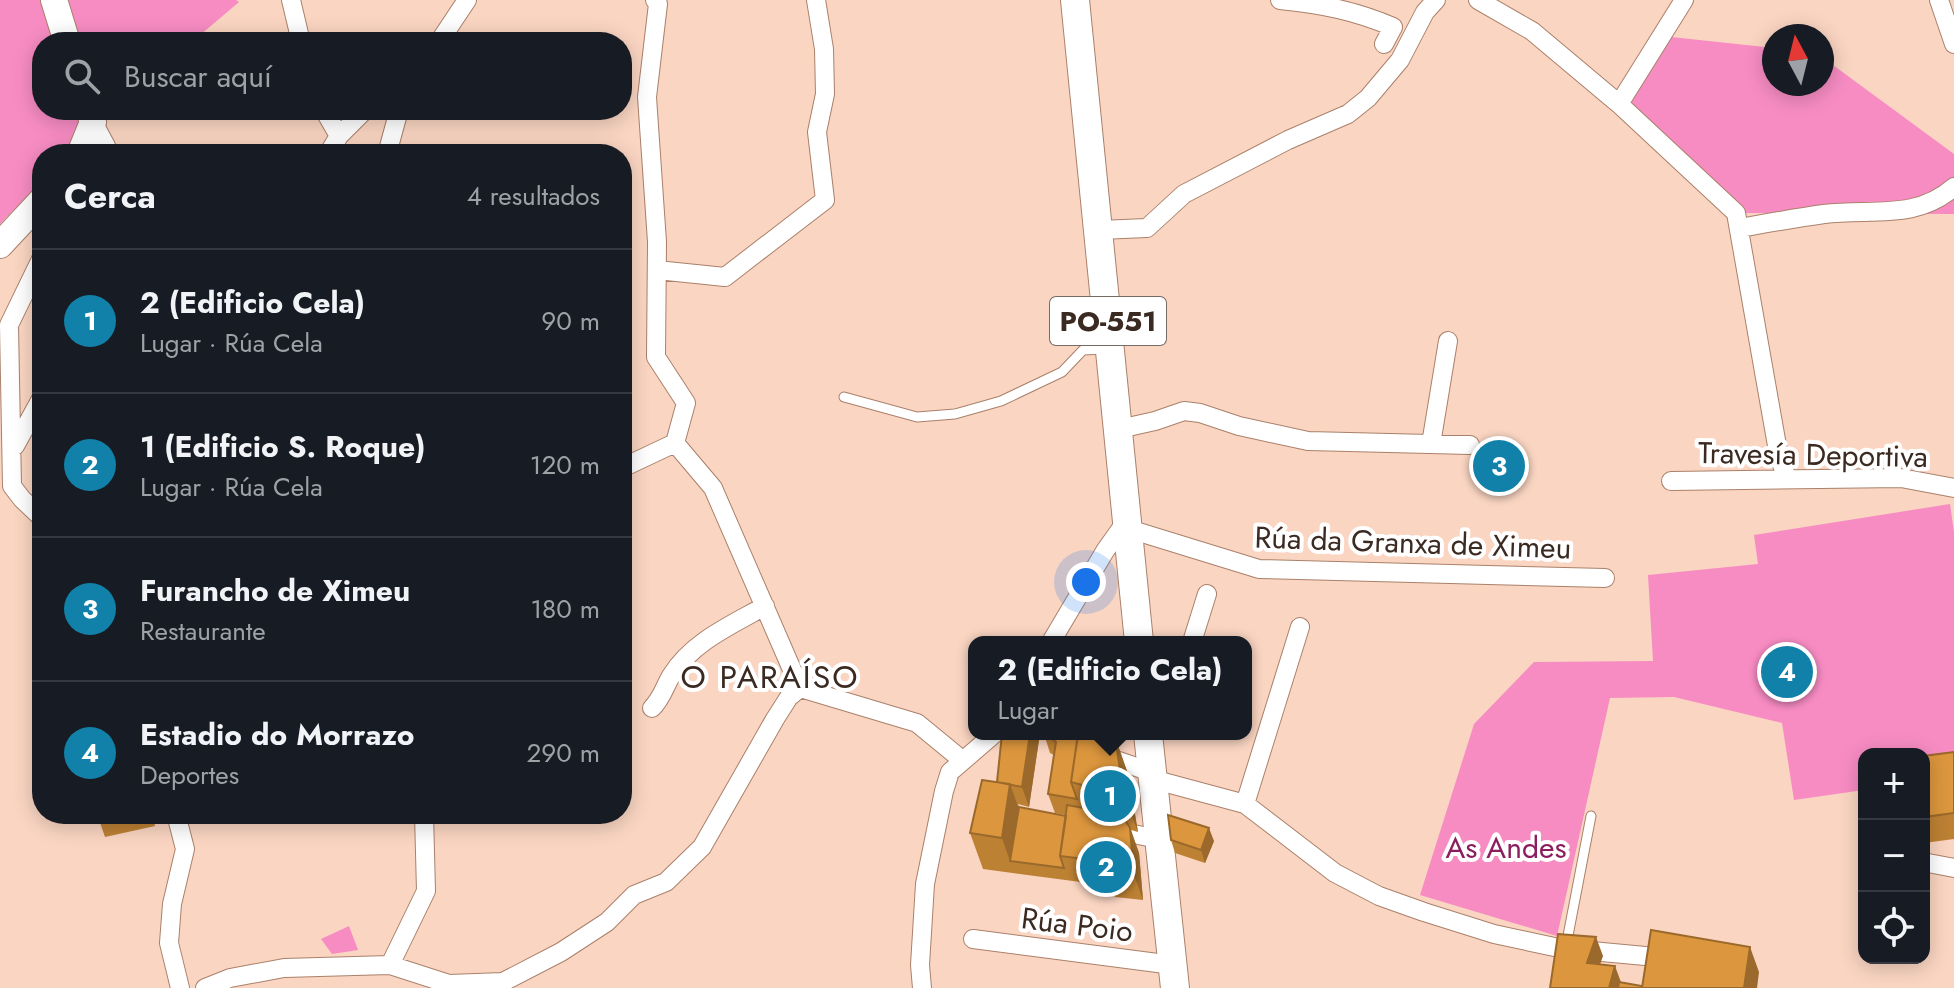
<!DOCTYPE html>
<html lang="es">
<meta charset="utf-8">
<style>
body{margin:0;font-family:Jost,sans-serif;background:#20242c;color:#f1f3f6}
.controls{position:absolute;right:24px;bottom:24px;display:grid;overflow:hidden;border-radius:16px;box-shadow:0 4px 20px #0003}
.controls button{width:72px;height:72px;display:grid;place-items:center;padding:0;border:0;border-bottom:2px solid #363941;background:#171b24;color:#f1f3f6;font:40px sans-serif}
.compass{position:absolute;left:1762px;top:24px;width:72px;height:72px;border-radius:50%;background:#171b24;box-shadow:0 4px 20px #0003;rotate:353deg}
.you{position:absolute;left:1086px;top:582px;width:28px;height:28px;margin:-20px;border:6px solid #fff;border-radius:50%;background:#1a73e8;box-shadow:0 0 0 12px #1a73e833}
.badge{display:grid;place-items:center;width:52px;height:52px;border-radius:50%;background:#1181a9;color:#fff;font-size:26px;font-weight:700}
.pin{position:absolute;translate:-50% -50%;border:4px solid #fff;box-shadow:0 2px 8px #0006}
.popup{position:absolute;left:968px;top:636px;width:284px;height:104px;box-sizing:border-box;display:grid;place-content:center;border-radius:16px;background:#171b24;filter:drop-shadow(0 2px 6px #0005);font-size:26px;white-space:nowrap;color:#9ea1a6}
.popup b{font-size:30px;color:#f1f3f6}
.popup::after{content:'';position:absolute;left:50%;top:100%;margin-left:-16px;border:16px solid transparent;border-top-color:#171b24}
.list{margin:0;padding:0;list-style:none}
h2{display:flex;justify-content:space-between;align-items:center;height:104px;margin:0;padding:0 32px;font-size:34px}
h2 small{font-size:26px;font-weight:400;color:#9ea1a6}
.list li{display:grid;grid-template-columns:52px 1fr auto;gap:24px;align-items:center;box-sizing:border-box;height:144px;padding:0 32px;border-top:2px solid #363941}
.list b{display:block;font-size:30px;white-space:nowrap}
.list p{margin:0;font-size:26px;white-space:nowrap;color:#9ea1a6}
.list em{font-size:26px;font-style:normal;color:#9ea1a6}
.icon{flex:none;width:44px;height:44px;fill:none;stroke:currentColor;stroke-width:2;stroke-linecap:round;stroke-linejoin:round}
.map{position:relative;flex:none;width:1954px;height:988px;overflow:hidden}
.search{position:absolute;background:#171b24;box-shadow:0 4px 20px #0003;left:32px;top:32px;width:600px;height:88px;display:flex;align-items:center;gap:20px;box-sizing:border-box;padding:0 28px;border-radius:32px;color:#9ea1a6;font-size:30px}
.panel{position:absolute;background:#171b24;box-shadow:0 4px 20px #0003;left:32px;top:144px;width:600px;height:680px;border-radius:32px}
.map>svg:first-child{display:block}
.green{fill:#f78cc3}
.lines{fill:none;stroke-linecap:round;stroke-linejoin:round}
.lane-casing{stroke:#aa806a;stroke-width:11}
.street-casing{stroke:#aa806a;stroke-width:20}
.secondary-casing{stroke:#aa806a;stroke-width:28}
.primary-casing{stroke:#aa806a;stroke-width:30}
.lane{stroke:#fff;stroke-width:9}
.street{stroke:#fff;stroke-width:18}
.secondary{stroke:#fff;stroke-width:26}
.primary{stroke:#fff;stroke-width:28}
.wall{fill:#bd8134}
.shaded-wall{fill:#9a692b}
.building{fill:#dc963d;stroke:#9a692b;stroke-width:2}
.labels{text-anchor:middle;stroke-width:8;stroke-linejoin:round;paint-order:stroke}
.shield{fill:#fff;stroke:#766a64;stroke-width:2}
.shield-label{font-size:28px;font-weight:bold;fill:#3b2a21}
.street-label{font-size:30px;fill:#3b2a21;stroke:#fff}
.park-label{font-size:30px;fill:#8a1e5f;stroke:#fff}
.neighbourhood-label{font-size:32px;letter-spacing:2px;fill:#3b2a21;stroke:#fff}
</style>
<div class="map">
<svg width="1954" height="988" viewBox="0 0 1954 988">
<rect width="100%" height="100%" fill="#fad5c2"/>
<!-- green -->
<path class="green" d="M0,0H236L239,2L192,42H42V110H112L69,154H42V181L0,224Z
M1662,36L1774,48V84H1822V57L1954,154V214L1736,213L1619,104Z
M1950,504L1954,532V778L1924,782V754H1864V790L1794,800L1782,723L1674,697L1610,698L1557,936L1420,895L1474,724L1534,662L1653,661L1648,575L1758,564L1754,535Z
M349,926L358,950L332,954L321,939Z"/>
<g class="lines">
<defs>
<path id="lane" d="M844,397L917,417L955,414L1001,401L1062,372L1083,350L1105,349
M1566,946L1591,816"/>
<path id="street" d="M291,0L301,42
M655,0L658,4L647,97L657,242L656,357L686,403L675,443L713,488L800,688
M1280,0C1321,4 1356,11 1393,27L1384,44
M1478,0L1532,31L1619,104L1736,213L1779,457L1787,478
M1939,0L1954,44
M439,42L467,0
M1619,104L1684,0
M324,110L339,136
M93,122L106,146L101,154
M328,154L339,136L365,110
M387,154L399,110
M1739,228C1768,223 1796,218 1824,214C1871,208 1915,221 1954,187
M1099,230L1147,228L1184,194L1288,140L1348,114L1368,98L1400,60L1425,12L1436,0
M42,257L9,325L12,486L22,499L42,518
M657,270L725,277L825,200L817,132L825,94L824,49L816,0
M1119,429L1155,421L1184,411L1200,413L1239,426L1308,441L1470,445
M1431,444L1448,341
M15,446L42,397
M622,468L675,443
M1671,481L1901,478L1954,488
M1129,529L1259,569L1605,578
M1051,642L1105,551L1127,520
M1192,642L1207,594
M800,688L917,723L962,760
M652,708C662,698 664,688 671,676C692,642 731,625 765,606
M1104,756L1151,772
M1152,779L1245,804L1335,873L1379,896L1424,912L1494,934L1559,948L1656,957
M1245,804L1300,627
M176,814L185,849L172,904L169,943L180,988
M1109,829L1158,839
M1928,863L1954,868
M973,939L1173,965
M390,965L426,891L424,814
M205,988L230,978L284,968L390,965L449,984L503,982L561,952L607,922L634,895L666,882L702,847L775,719L789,697L800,688
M922,988L920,965L925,884L944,791L950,772L994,734"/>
<path id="secondary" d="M54,0L67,42
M80,154L93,122L89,110
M0,245L42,200"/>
<path id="primary" d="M1075,0L1139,642
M1148,734L1175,988"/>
</defs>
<!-- lane casing -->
<use href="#lane" class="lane-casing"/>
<!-- street casing -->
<use href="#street" class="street-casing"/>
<!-- secondary casing -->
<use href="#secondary" class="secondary-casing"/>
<!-- primary casing -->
<use href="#primary" class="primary-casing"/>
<!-- lane -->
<use href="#lane" class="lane"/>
<!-- street -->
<use href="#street" class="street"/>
<!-- secondary -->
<use href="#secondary" class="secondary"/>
<!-- primary -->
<use href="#primary" class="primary"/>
</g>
<!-- wall -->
<path class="wall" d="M1002,734H1037L1039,740L1029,807L1018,804L1019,807L1066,816V815L1055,813L1048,794L1054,755L1050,753L1044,734L1115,737L1128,774L1138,832L1131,830L1139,853L1143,900L1115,897L1111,886L983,869L970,833L997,782Z
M1954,752V839L1924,843V756Z
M97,814H153L155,826L105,837Z
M1171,840L1214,841L1205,863L1175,853Z"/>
<!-- shaded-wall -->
<path class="shaded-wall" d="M1030,734H1037L1039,740L1029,807L1022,787Z
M1115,737L1128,774L1138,832L1124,796Z
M1010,784L1023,820L1010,861L1002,838Z
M1130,828L1139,853L1143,900L1134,875Z
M1209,828L1214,841L1205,863L1201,850Z
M1596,937L1603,956L1594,982L1587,963Z
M1750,947L1759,972L1757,988H1744Z
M1615,966L1622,985L1621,988H1609Z"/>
<!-- building -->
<path class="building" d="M1002,734H1030L1022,787L997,782Z
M1044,734H1074L1078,735L1071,782L1077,799L1048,794L1056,742Z
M1078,734H1104L1115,737L1124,796L1071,782Z
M1954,752V813L1924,817V756Z
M982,780L1010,784L1002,838L970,833Z
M1067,805L1122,815L1130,828L1134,875L1106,872L1109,862L1060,856Z
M1019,807L1066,816L1060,856L1064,868L1010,861Z
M97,814H115L98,818Z
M1168,815L1209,828L1201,850L1171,840Z
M1651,930L1750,947L1744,988H1642Z
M1558,934L1596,937L1587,963L1615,966L1609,988H1550Z
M1619,982L1642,986V988H1618Z"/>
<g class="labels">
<!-- shield labels -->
<rect class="shield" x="1050" y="297" width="116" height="48" rx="6"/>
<g class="shield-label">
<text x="1108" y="331">PO-551</text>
</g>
<!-- street labels -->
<g class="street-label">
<text transform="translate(1813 455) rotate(1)" y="10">Travesía Deportiva</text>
<text transform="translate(1413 543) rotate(2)" y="10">Rúa da Granxa de Ximeu</text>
<text transform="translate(1077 925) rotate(7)" y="10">Rúa Poio</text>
</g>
<!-- park labels -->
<g class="park-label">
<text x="1506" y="858">As Andes</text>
</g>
<!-- neighbourhood labels -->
<g class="neighbourhood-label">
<text x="770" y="688">O PARAÍSO</text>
</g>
</g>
</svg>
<div class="controls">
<button>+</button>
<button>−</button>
<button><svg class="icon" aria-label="locate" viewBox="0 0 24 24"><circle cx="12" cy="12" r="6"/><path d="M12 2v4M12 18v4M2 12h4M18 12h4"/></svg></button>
</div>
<svg class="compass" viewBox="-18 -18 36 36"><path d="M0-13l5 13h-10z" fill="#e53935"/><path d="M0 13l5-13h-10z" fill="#9ea1a6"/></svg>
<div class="you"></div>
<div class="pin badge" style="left:1110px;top:796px">1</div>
<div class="popup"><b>2 (Edificio Cela)</b>Lugar</div>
<div class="pin badge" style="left:1106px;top:867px">2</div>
<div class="pin badge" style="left:1499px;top:466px">3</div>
<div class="pin badge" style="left:1787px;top:672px">4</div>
<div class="search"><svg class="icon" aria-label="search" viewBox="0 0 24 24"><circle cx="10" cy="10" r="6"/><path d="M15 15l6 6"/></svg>Buscar aquí</div>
<section class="panel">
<h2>Cerca<small>4 resultados</small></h2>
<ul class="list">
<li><span class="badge">1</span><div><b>2 (Edificio Cela)</b><p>Lugar · Rúa Cela</p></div><em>90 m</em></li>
<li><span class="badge">2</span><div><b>1 (Edificio S. Roque)</b><p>Lugar · Rúa Cela</p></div><em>120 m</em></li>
<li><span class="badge">3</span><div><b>Furancho de Ximeu</b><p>Restaurante</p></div><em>180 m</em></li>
<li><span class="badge">4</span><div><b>Estadio do Morrazo</b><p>Deportes</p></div><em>290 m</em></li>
</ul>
</section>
</div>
